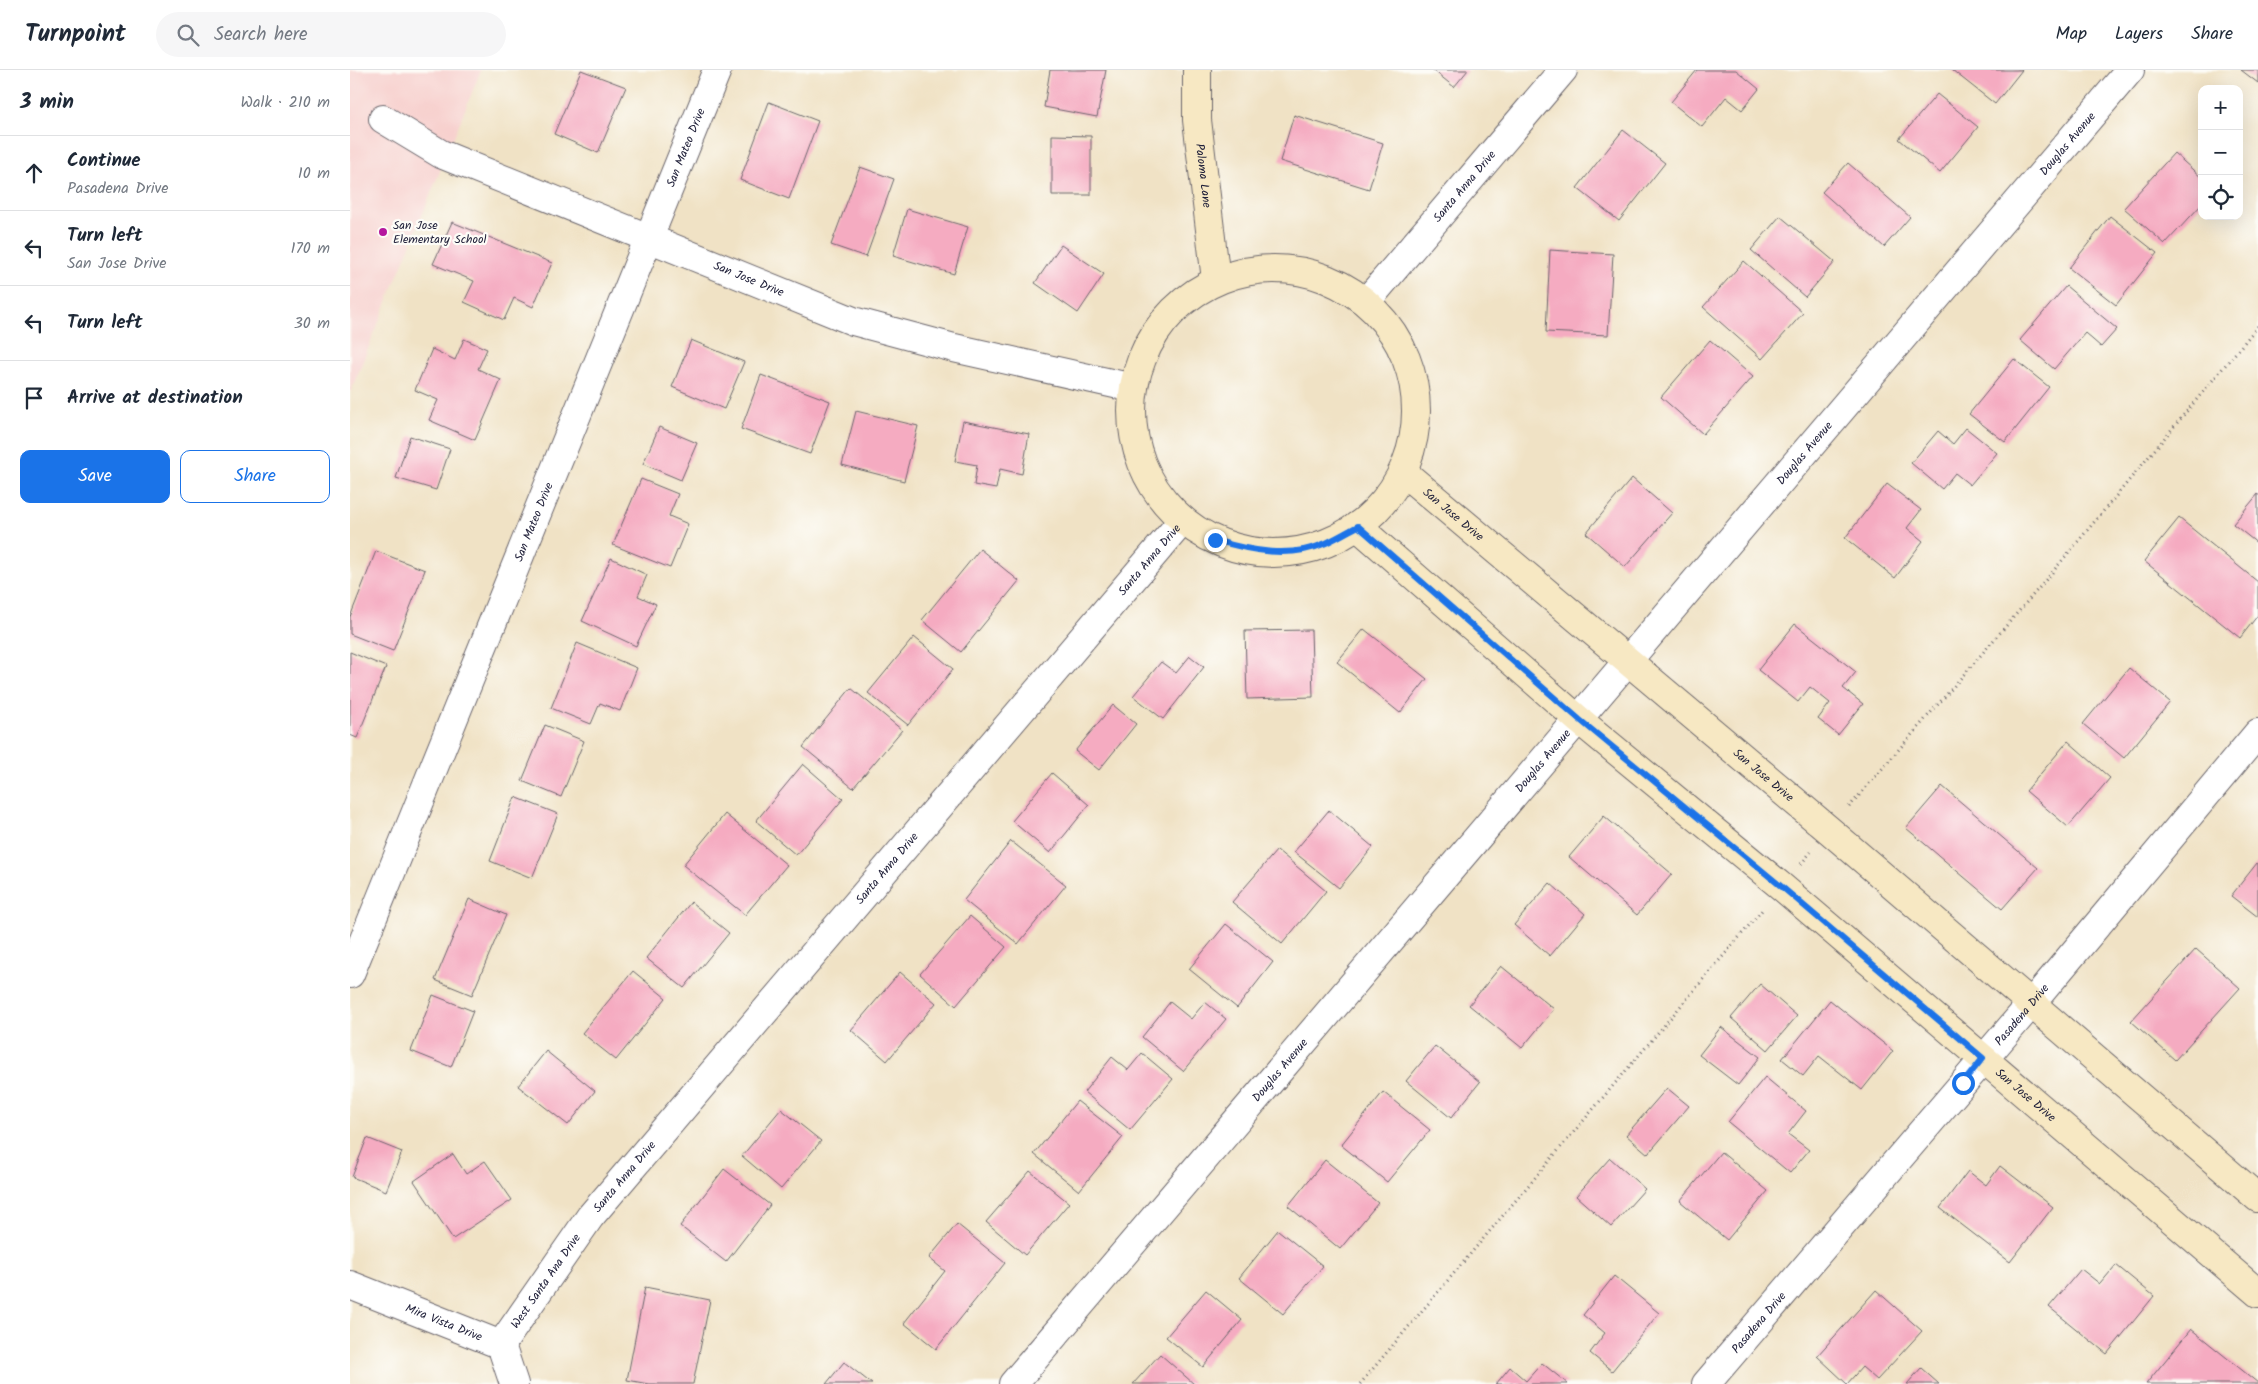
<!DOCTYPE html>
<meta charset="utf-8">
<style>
body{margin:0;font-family:Kalam,sans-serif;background:#f6f6f7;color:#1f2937}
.controls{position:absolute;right:15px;top:15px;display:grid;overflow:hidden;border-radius:10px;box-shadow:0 5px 20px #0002}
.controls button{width:45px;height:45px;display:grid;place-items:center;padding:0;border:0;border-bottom:1px solid #e0e1e3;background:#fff;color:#1f2937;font:25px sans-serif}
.stop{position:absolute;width:15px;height:15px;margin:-11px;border:4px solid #1a73e8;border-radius:50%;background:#fff}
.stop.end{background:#1a73e8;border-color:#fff;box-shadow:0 1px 5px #0008}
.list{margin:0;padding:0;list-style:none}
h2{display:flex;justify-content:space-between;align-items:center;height:65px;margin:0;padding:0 20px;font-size:21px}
h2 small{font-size:16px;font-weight:400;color:#747a83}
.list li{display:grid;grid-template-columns:32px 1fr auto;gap:15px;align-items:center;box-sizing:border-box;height:75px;padding:0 20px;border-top:1px solid #e0e1e3}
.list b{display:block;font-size:19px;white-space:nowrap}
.list p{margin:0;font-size:16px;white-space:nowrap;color:#747a83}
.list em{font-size:16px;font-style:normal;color:#747a83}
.actions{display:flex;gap:10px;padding:15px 20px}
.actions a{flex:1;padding:11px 0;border:1px solid #1a73e8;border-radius:10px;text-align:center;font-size:18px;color:#1a73e8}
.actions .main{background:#1a73e8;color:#fff}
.icon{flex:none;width:28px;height:28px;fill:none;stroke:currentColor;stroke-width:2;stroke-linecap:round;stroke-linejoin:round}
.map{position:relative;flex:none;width:1908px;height:1314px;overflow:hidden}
header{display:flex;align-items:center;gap:30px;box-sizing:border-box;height:70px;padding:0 25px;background:#fff;border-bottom:1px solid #e0e1e3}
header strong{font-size:24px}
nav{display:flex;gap:28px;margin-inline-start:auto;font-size:18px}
.search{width:350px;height:45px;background:#f6f6f7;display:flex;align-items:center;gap:12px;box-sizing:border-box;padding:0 18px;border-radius:28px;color:#747a83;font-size:19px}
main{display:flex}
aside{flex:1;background:#fff}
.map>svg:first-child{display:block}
.built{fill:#f7d0ce}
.building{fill:#f5abc1}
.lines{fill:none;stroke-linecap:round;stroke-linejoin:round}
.street-casing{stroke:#6a656b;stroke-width:30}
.secondary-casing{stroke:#6a656b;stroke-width:30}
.path{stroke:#6a656b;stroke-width:3;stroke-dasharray:1 4;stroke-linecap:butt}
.street{stroke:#fff;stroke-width:28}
.secondary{stroke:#f7e8c3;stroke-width:28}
.route{stroke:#1a73e8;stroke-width:6}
.poi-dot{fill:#b5179e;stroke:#fdfcf7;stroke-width:2}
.labels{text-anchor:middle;stroke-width:4.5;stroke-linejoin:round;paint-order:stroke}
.street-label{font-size:12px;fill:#22223b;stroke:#fdfcf7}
.poi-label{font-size:12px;fill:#22223b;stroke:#fdfcf7;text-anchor:start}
</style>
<header>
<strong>Turnpoint</strong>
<div class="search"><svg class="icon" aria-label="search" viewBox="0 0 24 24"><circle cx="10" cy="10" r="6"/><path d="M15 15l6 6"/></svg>Search here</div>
<nav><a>Map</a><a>Layers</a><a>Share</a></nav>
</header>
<main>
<aside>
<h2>3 min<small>Walk · 210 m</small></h2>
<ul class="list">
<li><svg class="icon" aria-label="ahead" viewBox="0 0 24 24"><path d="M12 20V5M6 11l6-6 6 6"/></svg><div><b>Continue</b><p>Pasadena Drive</p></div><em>10 m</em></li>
<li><svg class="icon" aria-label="left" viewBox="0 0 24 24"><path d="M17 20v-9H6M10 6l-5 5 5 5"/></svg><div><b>Turn left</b><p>San Jose Drive</p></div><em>170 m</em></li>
<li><svg class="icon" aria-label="left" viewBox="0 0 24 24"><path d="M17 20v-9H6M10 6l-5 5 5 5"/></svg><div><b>Turn left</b></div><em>30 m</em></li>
<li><svg class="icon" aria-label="arrive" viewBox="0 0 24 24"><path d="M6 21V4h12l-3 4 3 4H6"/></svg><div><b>Arrive at destination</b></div></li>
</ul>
<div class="actions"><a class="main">Save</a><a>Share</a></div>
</aside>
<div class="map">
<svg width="1908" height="1314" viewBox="0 0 1908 1314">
<rect width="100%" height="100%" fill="#fdfcf7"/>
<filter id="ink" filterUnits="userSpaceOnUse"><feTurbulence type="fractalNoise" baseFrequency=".02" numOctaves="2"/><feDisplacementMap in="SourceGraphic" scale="10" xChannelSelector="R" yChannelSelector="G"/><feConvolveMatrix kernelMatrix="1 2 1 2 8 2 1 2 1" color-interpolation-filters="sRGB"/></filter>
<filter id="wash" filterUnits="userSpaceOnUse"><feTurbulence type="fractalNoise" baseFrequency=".0096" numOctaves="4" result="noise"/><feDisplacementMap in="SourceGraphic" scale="20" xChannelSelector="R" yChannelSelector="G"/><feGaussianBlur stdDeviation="1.12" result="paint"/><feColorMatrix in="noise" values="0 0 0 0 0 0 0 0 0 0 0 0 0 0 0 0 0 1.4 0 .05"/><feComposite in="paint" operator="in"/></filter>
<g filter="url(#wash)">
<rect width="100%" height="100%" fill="#f0e2c5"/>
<!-- built -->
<path class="built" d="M0,0H131L0,323Z"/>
<g id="blocks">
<!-- building -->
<path class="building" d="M231,0L276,17L248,83L204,64Z
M700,0H756L747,47L694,37Z
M1083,0H1118L1104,17Z
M1347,0H1386L1409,19L1392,40L1376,27L1352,57L1321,32Z
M1602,0H1672L1645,34Z
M1891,0H1908V13Z
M1587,24L1628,57L1590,103L1549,69Z
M419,32L468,51L439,129L390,110Z
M944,45L1033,73L1019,119L930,91Z
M1273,60L1315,93L1269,151L1227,118Z
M702,65L741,66V125H702Z
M1824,83L1852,108V134L1815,174L1774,138Z
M1498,93L1560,147L1534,177L1472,122Z
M510,97L544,109L516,187L481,175Z
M557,139L618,157L604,204L543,186Z
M1430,146L1485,192L1455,227L1401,180Z
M1760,146L1807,183L1766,235L1719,198Z
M102,152L202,193L183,237L164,228L154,250L114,232L124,211L83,194Z
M711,175L754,204L728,243L685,213Z
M1200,180L1263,184L1258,265L1196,262Z
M1394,191L1453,243L1412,289L1353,237Z
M1716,216L1767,259L1751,277L1735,263L1704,299L1670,270Z
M114,269L137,279L128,299L151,310L125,370L79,350L88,330L65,320L82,279L105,290Z
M341,270L394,292L374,339L322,317Z
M1360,270L1403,307L1353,364L1311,327Z
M1664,289L1699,317L1655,372L1619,344Z
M411,305L480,331L460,384L391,359Z
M506,341L568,356L554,411L492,395Z
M613,351L679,364L672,404L650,399L646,419L624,415L627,395L605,391Z
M309,357L347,373L331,410L293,394Z
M1616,358L1647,383L1620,415L1605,403L1592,419L1561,393L1588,361L1603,374Z
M60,366L100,379L86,420L46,408Z
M1282,408L1322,443L1275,497L1236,463Z
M291,409L328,424L319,446L338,454L320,498L263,475Z
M1537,414L1571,440L1557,458L1573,471L1545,508L1495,468Z
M1908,424V474L1883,454Z
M1829,448L1908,512V545L1890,568L1794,491Z
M630,479L669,511L611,582L572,550Z
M26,481L75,500L43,581L0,564V547Z
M261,488L297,505L288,526L306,534L286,576L232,551Z
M1445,554L1506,602L1493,618L1513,634L1488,665L1468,649L1480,633L1460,617L1448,632L1408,600Z
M1014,559L1077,609L1050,643L987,592Z
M961,560L963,627L897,629L895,561Z
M564,567L603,599L558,655L518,623Z
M227,573L287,598L270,641L250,633L241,654L201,638Z
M0,582L36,597L7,668L0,665Z
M840,586L854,597L813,649L783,626L811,592L826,603Z
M1779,598L1820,632L1774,688L1733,654Z
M501,618L552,660L503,718L453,677Z
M763,635L786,654L749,700L725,681Z
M195,655L234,671L211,727L172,711Z
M1718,671L1760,708L1718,757L1676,721Z
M453,694L493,729L446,785L406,751Z
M702,703L739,735L700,783L662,751Z
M1592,716L1688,798L1652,839L1556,758Z
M165,727L208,744L182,808L140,791Z
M979,740L1023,777L989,818L944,782Z
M375,744L437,795L395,845L333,795Z
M1254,746L1322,804L1287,845L1219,787Z
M661,771L716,815L668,874L614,830Z
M927,780L976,821L932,874L882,832Z
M1907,793H1908V847L1881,826Z
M1200,813L1235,844L1200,886L1164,855Z
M119,829L156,845L122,925L85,910Z
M341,832L379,863L334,918L296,888Z
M620,846L656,877L606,936L570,904Z
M876,854L923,892L887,938L839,899Z
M1846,879L1890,918L1825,990L1781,951Z
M1151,896L1204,939L1172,978L1119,935Z
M283,901L316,928L266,990L232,963Z
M550,902L586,933L537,991L501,960Z
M1410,914L1447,946L1418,980L1381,948Z
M83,925L123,941L101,997L61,981Z
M1480,930L1543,981L1512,1020L1469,986L1453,1006L1432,989Z
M820,932L841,949L855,932L876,949L833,1001L792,967Z
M1371,957L1410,987L1388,1015L1349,985Z
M1085,976L1130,1012L1101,1048L1056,1011Z
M196,981L245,1021L218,1055L168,1016Z
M792,983L823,1009L780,1060L734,1022L762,987L778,1000Z
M1415,1007L1456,1041L1438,1064L1459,1080L1440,1103L1378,1052Z
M1317,1018L1339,1036L1298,1084L1276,1065Z
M1033,1022L1080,1060L1037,1112L991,1075Z
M727,1031L773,1067L729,1121L684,1084Z
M431,1039L471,1071L431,1119L392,1086Z
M17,1068L52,1082L36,1121L2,1107Z
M1371,1082L1418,1121L1377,1170L1330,1131Z
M103,1084L116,1104L135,1091L162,1130L103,1169L64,1111Z
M1260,1088L1295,1119L1261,1157L1226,1126Z
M975,1090L1028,1133L990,1179L938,1136Z
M1650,1096L1703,1137L1660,1192L1590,1138L1618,1101L1636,1115Z
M374,1099L420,1135L376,1192L330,1156Z
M680,1101L719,1133L675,1185L636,1152Z
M607,1154L655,1193L586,1279L554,1253L595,1201L579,1188Z
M928,1160L973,1196L933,1244L889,1208Z
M1766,1195L1804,1226L1757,1284L1699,1237L1731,1199L1750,1214Z
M1264,1206L1309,1243L1262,1301L1240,1283L1255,1263L1233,1245Z
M295,1217L360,1230L343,1314H299L277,1310Z
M856,1220L892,1250L853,1297L816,1267Z
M1526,1220L1572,1261L1527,1310L1512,1297L1497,1314L1467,1286Z
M1841,1259L1908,1313V1314H1796Z
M810,1284L844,1314H783Z
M494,1292L522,1314H476Z
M1192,1293L1218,1314H1146L1160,1297L1176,1311Z
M1571,1298L1589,1314H1557Z"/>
</g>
</g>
<g filter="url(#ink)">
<use href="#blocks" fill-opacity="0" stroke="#6a656b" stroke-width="1"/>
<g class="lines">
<defs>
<g id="street">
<path id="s1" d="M33,49L91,84L503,251L604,278L783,318"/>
<path id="s2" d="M1016,232L1213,0"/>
<path id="s3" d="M0,904L367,0"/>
<path id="s4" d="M0,1215L151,1275L164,1314"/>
<path id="s5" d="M151,1275L240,1147L833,450"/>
<path id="s6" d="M663,1314L1780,0"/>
<path id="s7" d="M1356,1314L1681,934L1908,663"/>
</g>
<g id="secondary">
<path id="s8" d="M847,0V50L866,210"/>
<circle cx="924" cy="341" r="142"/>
<path id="s9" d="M1053,402L1479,760L1908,1128"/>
<path id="s10" d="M1007,456L1229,650L1432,817L1908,1223"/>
</g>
</defs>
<!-- street casing -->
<use href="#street" class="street-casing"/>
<!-- secondary casing -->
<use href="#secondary" class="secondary-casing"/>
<!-- path -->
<path class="path" d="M1499,737L1695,511L1908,256
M1451,794L1461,782
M1010,1314L1413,839"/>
<!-- street -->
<use href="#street" class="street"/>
<!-- secondary -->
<use href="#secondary" class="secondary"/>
</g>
</g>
<g class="lines" filter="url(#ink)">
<!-- route -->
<path class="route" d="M865,470C901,481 940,489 976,473C987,468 997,462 1008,456L1230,650L1432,817L1633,988L1613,1013"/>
</g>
<!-- markers -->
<circle class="poi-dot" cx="33" cy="162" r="5"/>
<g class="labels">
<!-- street labels -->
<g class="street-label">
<text dy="4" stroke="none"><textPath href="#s6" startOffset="1628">Douglas Avenue</textPath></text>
<text dy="4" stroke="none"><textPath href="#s3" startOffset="892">San Mateo Drive</textPath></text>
<text dy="4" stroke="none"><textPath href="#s8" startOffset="106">Paloma Lane</textPath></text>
<text dy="4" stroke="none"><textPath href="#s2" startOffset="152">Santa Anna Drive</textPath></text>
<text dy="4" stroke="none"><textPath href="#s1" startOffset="400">San Jose Drive</textPath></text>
<text dy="4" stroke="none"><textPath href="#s6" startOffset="1222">Douglas Avenue</textPath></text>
<text dy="4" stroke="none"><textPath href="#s9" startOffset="66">San Jose Drive</textPath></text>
<text dy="4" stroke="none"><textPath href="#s3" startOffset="488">San Mateo Drive</textPath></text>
<text dy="4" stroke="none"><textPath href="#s5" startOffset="1019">Santa Anna Drive</textPath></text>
<text dy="4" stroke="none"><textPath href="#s6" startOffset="818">Douglas Avenue</textPath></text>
<text dy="4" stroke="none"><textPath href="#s9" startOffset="471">San Jose Drive</textPath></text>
<text dy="4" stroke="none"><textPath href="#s5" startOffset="614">Santa Anna Drive</textPath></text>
<text dy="4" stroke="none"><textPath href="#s7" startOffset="486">Pasadena Drive</textPath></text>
<text dy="4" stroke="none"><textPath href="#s6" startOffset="412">Douglas Avenue</textPath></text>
<text dy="4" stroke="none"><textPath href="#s10" startOffset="878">San Jose Drive</textPath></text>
<text dy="4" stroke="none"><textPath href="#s5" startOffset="209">Santa Anna Drive</textPath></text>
<text dy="4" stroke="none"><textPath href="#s5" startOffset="78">West Santa Ana Drive</textPath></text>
<text dy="4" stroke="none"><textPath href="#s7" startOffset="81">Pasadena Drive</textPath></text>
<text dy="4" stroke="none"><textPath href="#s4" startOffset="101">Mira Vista Drive</textPath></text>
</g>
<!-- poi labels -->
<g class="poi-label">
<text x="43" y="159">San Jose<tspan x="43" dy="14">Elementary School</tspan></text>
</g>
</g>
</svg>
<div class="controls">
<button>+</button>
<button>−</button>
<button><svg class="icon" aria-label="locate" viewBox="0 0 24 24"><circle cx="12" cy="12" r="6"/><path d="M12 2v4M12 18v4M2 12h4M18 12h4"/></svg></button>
</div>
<div class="stop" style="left:1613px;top:1013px"></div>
<div class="stop end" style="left:865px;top:470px"></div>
</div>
</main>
